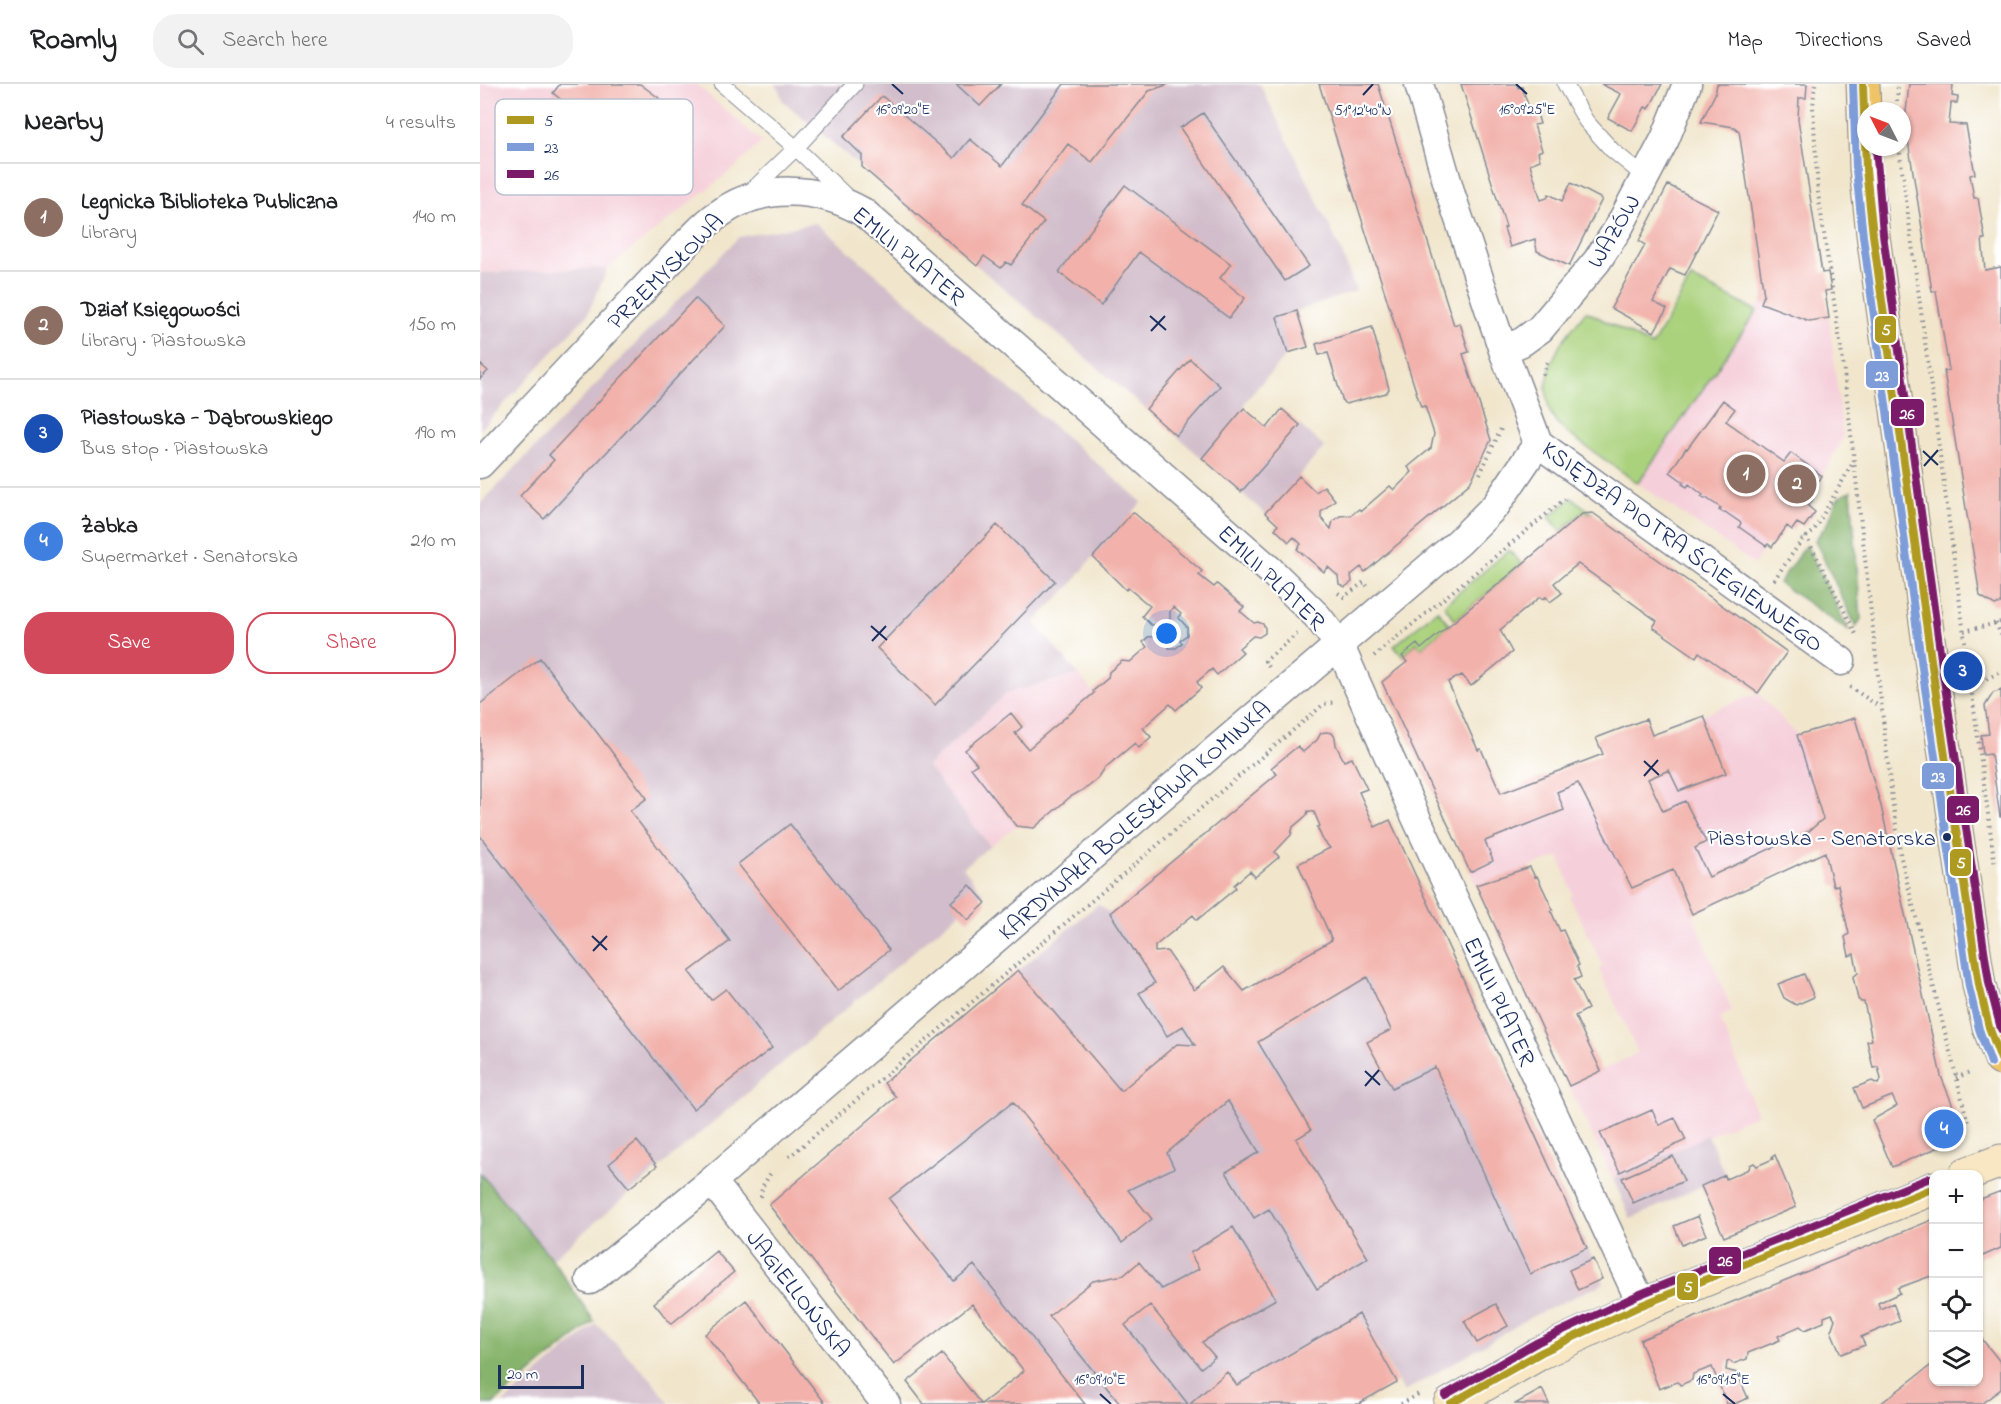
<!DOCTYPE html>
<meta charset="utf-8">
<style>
body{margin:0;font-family:"Indie Flower",sans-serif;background:#f2f2f2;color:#202124}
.controls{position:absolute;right:18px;bottom:18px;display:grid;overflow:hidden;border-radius:12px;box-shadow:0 2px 4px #0004}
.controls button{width:54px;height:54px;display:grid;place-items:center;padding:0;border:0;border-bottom:2px solid #e0e0e0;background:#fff;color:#202124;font:30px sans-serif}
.compass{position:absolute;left:1377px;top:18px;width:54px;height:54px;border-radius:50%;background:#fff;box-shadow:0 2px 4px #0004;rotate:312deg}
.scale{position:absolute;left:18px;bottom:15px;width:86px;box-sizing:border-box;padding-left:6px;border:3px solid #1b2f5e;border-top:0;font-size:16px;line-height:21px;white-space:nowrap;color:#1b2f5e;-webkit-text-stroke:4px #fff;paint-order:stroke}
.you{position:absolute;left:687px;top:550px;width:21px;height:21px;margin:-15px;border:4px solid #fff;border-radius:50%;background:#1a73e8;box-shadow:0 0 0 9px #1a73e833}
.badge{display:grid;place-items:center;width:39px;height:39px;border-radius:50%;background:#d1495b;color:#fff;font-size:20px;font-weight:700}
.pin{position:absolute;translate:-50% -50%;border:3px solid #fff;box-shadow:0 2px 6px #0006}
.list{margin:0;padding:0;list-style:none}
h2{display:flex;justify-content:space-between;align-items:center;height:78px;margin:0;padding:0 24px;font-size:26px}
h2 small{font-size:20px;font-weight:400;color:#757577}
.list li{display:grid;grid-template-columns:39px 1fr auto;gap:18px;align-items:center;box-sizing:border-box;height:108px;padding:0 24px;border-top:2px solid #e0e0e0}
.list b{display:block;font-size:22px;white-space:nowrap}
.list p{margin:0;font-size:20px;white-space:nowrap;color:#757577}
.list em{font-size:20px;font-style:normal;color:#757577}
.actions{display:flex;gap:12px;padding:18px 24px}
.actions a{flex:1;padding:14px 0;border:2px solid #d1495b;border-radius:24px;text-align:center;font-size:21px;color:#d1495b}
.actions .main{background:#d1495b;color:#fff}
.icon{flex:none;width:33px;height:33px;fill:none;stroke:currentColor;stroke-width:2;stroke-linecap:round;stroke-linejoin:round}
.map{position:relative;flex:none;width:1521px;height:1320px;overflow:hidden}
header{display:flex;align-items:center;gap:36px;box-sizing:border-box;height:84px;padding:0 30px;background:#fff;border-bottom:2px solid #e0e0e0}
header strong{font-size:28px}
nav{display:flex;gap:33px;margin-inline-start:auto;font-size:21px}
.search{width:420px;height:54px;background:#f2f2f2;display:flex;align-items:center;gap:15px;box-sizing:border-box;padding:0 21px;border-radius:24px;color:#757577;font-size:22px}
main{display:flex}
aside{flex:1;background:#fff}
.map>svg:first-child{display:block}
.built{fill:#f5cfda}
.industrial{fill:#d1bdcb}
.green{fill:#aad27d;stroke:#62806e;stroke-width:1.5}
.forest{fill:#87b46c;stroke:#517265;stroke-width:1.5}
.building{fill:#f2b1aa;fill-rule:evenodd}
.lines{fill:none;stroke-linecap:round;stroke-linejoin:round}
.lane-casing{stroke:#868a95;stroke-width:17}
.street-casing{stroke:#868a95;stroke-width:31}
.secondary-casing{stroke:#868a95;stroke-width:35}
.primary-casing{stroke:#868a95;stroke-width:35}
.path{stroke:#868a95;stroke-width:4;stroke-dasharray:1.5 4.5;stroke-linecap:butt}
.lane{stroke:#fff;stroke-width:15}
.street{stroke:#fff;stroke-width:28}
.secondary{stroke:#f9e7c3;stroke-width:33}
.primary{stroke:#efc469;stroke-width:33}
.bus-1-casing{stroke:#fff;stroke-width:12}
.bus-2-casing{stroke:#fff;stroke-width:12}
.bus-3-casing{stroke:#fff;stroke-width:12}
.bus-1{stroke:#af9a21;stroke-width:8}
.bus-2{stroke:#7e9cd7;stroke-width:8}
.bus-3{stroke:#7b1a69;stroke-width:8}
.ticks{fill:none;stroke:#1b2f5e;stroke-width:2}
.bus-dot{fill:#1b2f5e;stroke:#fff;stroke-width:2}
.labels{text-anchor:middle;stroke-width:4.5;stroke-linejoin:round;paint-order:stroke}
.bus-label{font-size:22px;fill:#1b2f5e;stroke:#fff;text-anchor:end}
.street-label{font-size:24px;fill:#1b2f5e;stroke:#fff}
.key{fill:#fff;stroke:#bbc1cf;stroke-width:1.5}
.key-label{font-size:16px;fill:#1b2f5e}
.ticks-label{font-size:15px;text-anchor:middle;fill:#1b2f5e;stroke:#fff;stroke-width:4.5;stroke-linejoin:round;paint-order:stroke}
.line-badge{stroke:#fff;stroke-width:2}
.badge-label{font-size:16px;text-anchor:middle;font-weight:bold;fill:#fff}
</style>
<header>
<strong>Roamly</strong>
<div class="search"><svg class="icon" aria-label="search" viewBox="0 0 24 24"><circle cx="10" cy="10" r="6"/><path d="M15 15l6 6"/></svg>Search here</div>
<nav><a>Map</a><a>Directions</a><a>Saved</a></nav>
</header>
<main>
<aside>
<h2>Nearby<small>4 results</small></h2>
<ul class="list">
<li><span class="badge" style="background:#8d6e63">1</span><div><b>Legnicka Biblioteka Publiczna</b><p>Library</p></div><em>140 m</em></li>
<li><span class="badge" style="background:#8d6e63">2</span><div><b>Dział Księgowości</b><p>Library · Piastowska</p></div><em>150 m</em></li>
<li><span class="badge" style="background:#1a4fb4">3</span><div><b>Piastowska - Dąbrowskiego</b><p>Bus stop · Piastowska</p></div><em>190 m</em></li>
<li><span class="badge" style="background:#3f7fe0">4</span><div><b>Żabka</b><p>Supermarket · Senatorska</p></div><em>210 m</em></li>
</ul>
<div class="actions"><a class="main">Save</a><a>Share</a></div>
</aside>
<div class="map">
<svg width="1521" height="1320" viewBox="0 0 1521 1320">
<rect width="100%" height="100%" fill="#fff"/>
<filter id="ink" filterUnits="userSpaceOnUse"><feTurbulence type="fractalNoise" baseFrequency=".0167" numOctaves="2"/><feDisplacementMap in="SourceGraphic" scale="12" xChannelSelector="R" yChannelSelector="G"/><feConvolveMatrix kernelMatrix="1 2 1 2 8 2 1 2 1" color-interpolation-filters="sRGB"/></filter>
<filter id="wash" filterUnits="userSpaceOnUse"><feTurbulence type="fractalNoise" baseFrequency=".008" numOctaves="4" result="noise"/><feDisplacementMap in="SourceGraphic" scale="24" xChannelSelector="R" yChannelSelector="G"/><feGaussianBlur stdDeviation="1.35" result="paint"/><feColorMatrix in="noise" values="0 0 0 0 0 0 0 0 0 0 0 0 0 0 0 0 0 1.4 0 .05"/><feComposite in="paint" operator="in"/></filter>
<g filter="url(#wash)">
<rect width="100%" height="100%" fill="#f1e6cc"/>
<!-- built -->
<path class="built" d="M0,0H216L282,58L253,85L128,184L0,189Z
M1281,219L1329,237L1349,234L1363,354L1342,392L1329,411L1333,415L1328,422L1335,428L1324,443L1317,439L1312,446L1307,442L1292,463L1287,460L1274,480L1158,399Z
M598,590L655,659L626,683L619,694L608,703L590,713L554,744L536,742L510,762L447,682L527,609Z
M1278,609L1317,651L1343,735L1329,747L1341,770L1213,830L1252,927L1240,934L1277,1030L1133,1095L1089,1002L1158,969L1119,885L1123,882L1090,813L1093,811L1079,773L996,801L964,730L1077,688Z"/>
<!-- industrial -->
<path class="industrial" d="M294,0H780L861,166L876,207L817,227L828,263L808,269L765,318L764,324L786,343L802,325L844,363L819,392L836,408L798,441L666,325L303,17L298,4Z
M336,139L662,418L613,473L591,501L554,538L598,590L527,609L447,682L510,762L483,784L503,809L500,812L506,819L488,836L480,828L72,1175L0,1089V420L259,153Z
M128,184L107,231L0,346V189Z
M910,736L1124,1199L1051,1233L924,1308L879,1230L797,1277L772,1320H570L409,1115L492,1050L432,975L618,820L630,829L703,942L851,856L818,780Z
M1228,1051L1245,1091L1151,1135L1133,1095Z
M116,1240L172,1296L190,1320H22Z"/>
<!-- green -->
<path class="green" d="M1211,194L1277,227L1158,399L1087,349L1076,338L1069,326L1066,303L1071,280L1081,259L1106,227L1172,262Z
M1092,414L1112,429H1102L1081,447L1069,433Z
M1029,466L1042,480L975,536L964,521Z
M957,526L970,541L941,564L937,559L922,572L914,562Z"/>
<!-- forest -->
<path class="forest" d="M1371,407L1381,535L1376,543L1335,456C1339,451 1343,446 1347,440C1356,425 1351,413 1371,407Z
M1326,461L1369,547L1299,499Z
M0,1089L72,1175L114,1237L13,1320H0Z"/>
<g id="blocks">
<!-- building -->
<path class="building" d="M80,0H160L179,14L177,16L187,25L189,23L196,29L195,31L199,35L161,79L133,53L125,62L117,55L109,62L95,50L105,36L73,9Z
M476,0H521L500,22Z
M584,0H689L669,7L612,78L588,60L542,121L564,138L531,181L526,178L521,184L504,172L497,182L382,83V71L363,53L402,12L474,74L490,55L522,82Z
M839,0H898L974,241L980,239L989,268L983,270L1011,356L990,399L885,488L881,483L871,491L872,498L865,503L859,500L858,492L848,483L844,488L817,465L821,460L814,453L809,458L795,445L798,441L785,429L819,392L836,408L844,402L855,416L841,428V434L851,445L853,437L860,432L871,431L879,425L881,427L910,402L914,406L932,388L928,383L951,364L954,350L945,322L941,323L934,301Z
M981,0H1036L1038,4L1042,3L1050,27L1056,26L1060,40L1054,41L1062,66L1058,68L1060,76L1050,80L1061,116L1067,114L1069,110L1082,117L1091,99L1122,115L1089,182L1057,167L1055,155L1030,163L1024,144L1026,143Z
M1121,0H1182L1169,25L1165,23L1152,47L1128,34L1141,10Z
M1237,0H1327L1326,14H1319L1318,35L1342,189L1348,188L1351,206L1345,207L1349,234L1329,237L1281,219L1284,211L1259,47L1254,43L1221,38L1235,10Z
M1429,0H1473L1472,12L1478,13L1477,19H1471L1469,40L1486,41L1495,90L1490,91L1494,114H1498L1505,155H1502L1505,186L1521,183V519L1515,521L1500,512L1464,287L1469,286L1456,207H1452L1425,38Z
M723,29L829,182L805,197L700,44Z
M645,101L751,180L740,194L765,214L749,234L659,168L621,221L579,188Z
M1188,101L1238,126L1205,191L1190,185L1173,218L1187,225L1174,248L1131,224L1165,161L1159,157Z
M215,214L245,242L64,435L40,412L74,376L69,371Z
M817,227L828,263L808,269L797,233Z
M892,243L909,305L906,309L866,320L863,318L848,269L839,271L836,260Z
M710,275L740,302L696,352L666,325Z
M0,280L8,287L0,295Z
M1243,316L1255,325L1246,337L1304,378L1311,369L1342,392L1329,411L1333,415L1328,422L1335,428L1324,443L1317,439L1312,446L1307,442L1292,463L1288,460L1286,462L1259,443L1261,439L1245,428L1244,429L1239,426L1241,424L1226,414L1225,415L1221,413L1223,411L1209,400L1207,403L1202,400L1204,398L1190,388L1206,364L1207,365Z
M764,324L787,344L802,325L820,341L761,408L722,374Z
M653,428L722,487L719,491L734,503L737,500L764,523L760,527L774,539L778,538L783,540L785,544V549L779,553L773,552L759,564L763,568L737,591L732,585L717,598L721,604L696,626L690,620L663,644L671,653L659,664L655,659L626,683L619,694L608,703L590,713L554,744L536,742L491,684L497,680L485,666L531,629L542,643L535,649L548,665L614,609L613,607L628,594L629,588L642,577L650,578L667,563L663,558L668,553L682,552L689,559V564H696L702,559L700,556L707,551V543L698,533L701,530L693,523L690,527V535L685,540L671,541L662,532L670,522L648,504L646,506L613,473Z
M1113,429L1307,568L1278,609L1219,568L1216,573L1173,543L1177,537L1098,480L1074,499L1082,509L1070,518L1066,513L1062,515L1060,513L1020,546L1032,568L991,602L982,591L968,598L998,666L1001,665L1021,709L1123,670L1116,654L1166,635L1172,651L1224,632L1246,689L1199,707L1189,686L1168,695L1183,727L1205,717L1226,758L1215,764L1229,793L1329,747L1343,735L1317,651L1375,634L1401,722L1461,992L1481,1042L1476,1056L1412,1083L1392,1036L1417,1022L1412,1012L1382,1024L1374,1004L1392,997L1398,1000L1401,995L1398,983L1393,984L1387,957L1392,956L1384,918H1381L1378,915L1373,893L1378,889L1374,870L1369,872L1365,853L1369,850L1358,801L1353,802L1345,768L1212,830L1193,786L1152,804L1098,699L1077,708L1084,726L1005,757L1013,777L990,788L902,598L927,578L922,572L937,560L941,565L1102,430Z
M517,441L575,497L455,621L397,564Z
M60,574L167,714L150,727L250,857L209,888L231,916L246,905L292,964L213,1025L0,752V620Z
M1521,606V733H1520L1511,670L1503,671L1501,651L1509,650L1505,622L1513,609Z
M846,648L852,649L855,653L856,661L864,677L872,674L887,705L879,708L895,743L910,736L1107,1164L1050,1190L955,983L912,1004L887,958L911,946L887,893L778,958L831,1046L816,1055L888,1174L837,1205L789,1125L774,1134L746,1088L779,1068L748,1017L687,1069L694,1084L648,1106L672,1135L642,1159L620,1128L533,1018L409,1115L474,1197L494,1181L605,1320H444L427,1298L462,1270L501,1320L544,1287L492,1220L414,1281L289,1121L416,1013L404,999L538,886L641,1007L697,960L715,961L703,942L687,952L659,909L675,899L630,829L797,690L791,684L818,662L823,668L837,656L841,649ZM828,727L834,728L840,742L837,743L843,756L850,764L818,780L852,856L764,907L744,883L714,906L687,867L675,868V862L713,831L717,836L756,804L754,801L770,787L775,793L799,773L795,768L811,751L813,743L827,731Z
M310,740L409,866L358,907L258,780Z
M1050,783L1055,793L1057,792L1073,826L1071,827L1075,836L1080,847L1083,846L1099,881L1097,882L1101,893L1094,896L1108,925L1095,932L1121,987L1089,1002L996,801Z
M490,801L506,819L488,836L471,818Z
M1324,890L1334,913L1316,921L1304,914L1298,900Z
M1172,1026L1179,1041L1195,1034L1206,1056L1140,1088L1120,1049Z
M157,1057L177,1082L149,1104L129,1080Z
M1295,1071L1316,1123L1244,1153L1221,1102L1245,1091L1246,1095L1269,1085L1270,1081L1274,1079L1277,1082L1293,1075L1292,1073Z
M1193,1072L1204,1097L1153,1119L1142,1094Z
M1521,1107V1164L1498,1174V1116Z
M1218,1132L1226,1151L1202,1161L1194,1142Z
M1454,1135V1193L1452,1194L1451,1192L1418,1204L1420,1209L1398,1219L1400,1225L1413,1219L1420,1237L1381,1253L1385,1261L1361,1270L1351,1247L1355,1235L1352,1230L1344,1233V1238L1325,1246L1320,1242L1298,1252L1300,1256L1268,1269L1267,1275L1253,1280L1250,1277L1247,1278L1246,1286L1257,1289L1268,1314L1254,1320H1247L1232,1283L1213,1290L1212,1296L1201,1301L1197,1298L1179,1305L1160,1256Z
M753,1143L796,1215L722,1258L735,1273L721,1284L670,1221L645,1241L708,1320H640L569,1232L613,1197L644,1191L659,1178L681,1205L719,1185L710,1169Z
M236,1167L254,1188L191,1240L174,1219Z
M1113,1175L1122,1195L1098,1206L1089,1186Z
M266,1216L318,1284L346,1320H280L225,1250Z
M1016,1220L1028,1242L997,1259L984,1237Z
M879,1230L917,1298L881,1318L880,1320H710L747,1288L757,1301Z
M1498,1250L1521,1279V1305L1501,1320H1400L1454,1279V1298H1498Z
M1062,1305L1069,1320H1035Z"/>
</g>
</g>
<g filter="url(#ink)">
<use href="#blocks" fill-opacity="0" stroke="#868a95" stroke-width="1.5"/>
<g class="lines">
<defs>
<path id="lane" d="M242,0L316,64L367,113
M1085,0L1106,37L1132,66L1165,93
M269,109L316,64L375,0"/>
<path id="street" d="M939,0L971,111L1023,266L1058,359L1361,577
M1023,266L1042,258L1060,245L1117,177L1139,143L1185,55L1207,0
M0,380L208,158C218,148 227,138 239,130C282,99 338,102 383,128L791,487L837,532L859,560L934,729L1162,1221
M232,1097L406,1320
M110,1196L232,1097L979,458L1016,421L1058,359"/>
<path id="secondary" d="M1486,1090L1521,1077
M970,1320L1062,1268L1162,1221L1454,1104"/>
<path id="primary" d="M1383,0L1386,86L1393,151L1453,590L1499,901L1509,943L1521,975"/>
</defs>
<!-- lane casing -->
<use href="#lane" class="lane-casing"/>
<!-- street casing -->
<use href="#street" class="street-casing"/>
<!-- secondary casing -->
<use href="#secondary" class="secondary-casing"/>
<!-- primary casing -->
<use href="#primary" class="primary-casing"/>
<!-- path -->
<path class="path" d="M1335,0L1333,23L1338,109L1363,279L1412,715L1421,774L1488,1039L1481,1056L1478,1059
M1417,17L1418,0
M1419,63L1515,782
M1063,291L1068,275
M1000,390L1021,345
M1326,452L1376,550
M1294,496L1322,456L1333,448L1374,377
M858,509L864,513L884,498L887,502
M1516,539L1521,551
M1484,547L1521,538
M894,572L1085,415
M789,583L785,577L817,550
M1490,602L1521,588
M1370,603L1400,623
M1476,994L1492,987
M309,1073L830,632L844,620L855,618
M281,1113L282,1103L292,1087
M921,1320L942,1308"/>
<!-- lane -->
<use href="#lane" class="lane"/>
<!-- street -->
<use href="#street" class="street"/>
<!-- secondary -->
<use href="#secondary" class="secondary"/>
<!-- primary -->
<use href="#primary" class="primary"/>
<defs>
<path id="bus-1" d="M1383,0L1386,86L1393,151L1453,590L1499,901L1509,943L1521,975
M970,1320L1062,1268L1162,1221L1454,1104"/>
<path id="bus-2" d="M1373,0L1376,86L1383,152L1443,591L1489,903L1499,945L1511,979"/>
<path id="bus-3" d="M1396,63L1403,150L1463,589L1509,899L1521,945
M965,1311L1058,1258L1158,1211L1450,1094"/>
</defs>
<!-- bus-1 casing -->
<use href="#bus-1" class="bus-1-casing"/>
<!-- bus-2 casing -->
<use href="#bus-2" class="bus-2-casing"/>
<!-- bus-3 casing -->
<use href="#bus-3" class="bus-3-casing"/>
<!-- bus-1 -->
<use href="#bus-1" class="bus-1"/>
<!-- bus-2 -->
<use href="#bus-2" class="bus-2"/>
<!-- bus-3 -->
<use href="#bus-3" class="bus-3"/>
</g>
</g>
<!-- ticks -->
<path class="ticks" d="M412,0L423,10M1036,0L1047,10M883,11L893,0M670,232L686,246M671,247L685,232M1443,367L1458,381M1444,382L1458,366M391,542L407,556M392,557L406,542M1164,677L1179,691M1164,692L1178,676M112,852L127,866M113,867L127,852M885,987L900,1001M885,1002L899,986M620,1310L631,1320M1243,1310L1255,1320"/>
<!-- markers -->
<circle class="bus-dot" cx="1467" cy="753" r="5"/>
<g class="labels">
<!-- bus labels -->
<g class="bus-label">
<text x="1456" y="761">Piastowska - Senatorska</text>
</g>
<!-- street labels -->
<g class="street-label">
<text transform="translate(1133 147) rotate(-59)" y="8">WAZÓW</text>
<text transform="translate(429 171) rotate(40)" y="8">EMILII PLATER</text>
<text transform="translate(185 187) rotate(-45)" y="8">PRZEMYSŁOWA</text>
<text transform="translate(1203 462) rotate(36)" y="8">KSIĘDZA PIOTRA ŚCIEGIENNEGO</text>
<text transform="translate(792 493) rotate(44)" y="8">EMILII PLATER</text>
<text transform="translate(654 736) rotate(-41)" y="8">KARDYNAŁA BOLESŁAWA KOMINKA</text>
<text transform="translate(1020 917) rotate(65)" y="8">EMILII PLATER</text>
<text transform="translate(319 1209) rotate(52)" y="8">JAGIELLOŃSKA</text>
</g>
</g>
<!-- legend -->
<rect x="15" y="15" width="198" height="96" rx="9" class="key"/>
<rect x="27" y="32" width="27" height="8" fill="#af9a21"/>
<rect x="27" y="59" width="27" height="8" fill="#7e9cd7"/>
<rect x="27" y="86" width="27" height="8" fill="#7b1a69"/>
<g class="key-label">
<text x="64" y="42">5</text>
<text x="64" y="69">23</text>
<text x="64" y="96">26</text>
</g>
<g class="ticks-label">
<text x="423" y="30">16°09'20"E</text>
<text x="1047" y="30">16°09'25"E</text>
<text x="883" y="31">51°12'40"N</text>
<text x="620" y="1300">16°09'10"E</text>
<text x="1243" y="1300">16°09'15"E</text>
</g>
<g class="line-badge">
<rect x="1394" y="231" width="23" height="29" rx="6" fill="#af9a21"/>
<rect x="1385" y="276" width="34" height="29" rx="6" fill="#7e9cd7"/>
<rect x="1410" y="314" width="35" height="29" rx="6" fill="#7b1a69"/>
<rect x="1441" y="678" width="34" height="28" rx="6" fill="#7e9cd7"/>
<rect x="1466" y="711" width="34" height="29" rx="6" fill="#7b1a69"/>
<rect x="1469" y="764" width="23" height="29" rx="6" fill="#af9a21"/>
<rect x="1228" y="1162" width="34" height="29" rx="6" fill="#7b1a69"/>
<rect x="1196" y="1188" width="23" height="29" rx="6" fill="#af9a21"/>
</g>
<g class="badge-label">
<text x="1406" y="251">5</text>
<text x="1402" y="297">23</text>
<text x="1427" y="335">26</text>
<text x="1458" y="698">23</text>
<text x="1483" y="731">26</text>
<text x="1481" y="784">5</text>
<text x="1245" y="1182">26</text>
<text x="1208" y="1208">5</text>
</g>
</svg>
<div class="controls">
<button>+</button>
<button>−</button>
<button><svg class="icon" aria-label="locate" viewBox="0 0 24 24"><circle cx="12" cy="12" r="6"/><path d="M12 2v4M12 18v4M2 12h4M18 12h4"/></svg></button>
<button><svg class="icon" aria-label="layers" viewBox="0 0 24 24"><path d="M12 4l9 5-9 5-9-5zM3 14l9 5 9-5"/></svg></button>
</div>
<svg class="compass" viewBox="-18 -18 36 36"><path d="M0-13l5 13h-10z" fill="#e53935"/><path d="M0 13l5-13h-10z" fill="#757577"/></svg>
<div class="scale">20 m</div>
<div class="you"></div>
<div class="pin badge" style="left:1266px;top:390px;background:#8d6e63">1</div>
<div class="pin badge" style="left:1317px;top:400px;background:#8d6e63">2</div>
<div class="pin badge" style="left:1483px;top:587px;background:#1a4fb4">3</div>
<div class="pin badge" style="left:1464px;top:1045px;background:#3f7fe0">4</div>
</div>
</main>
